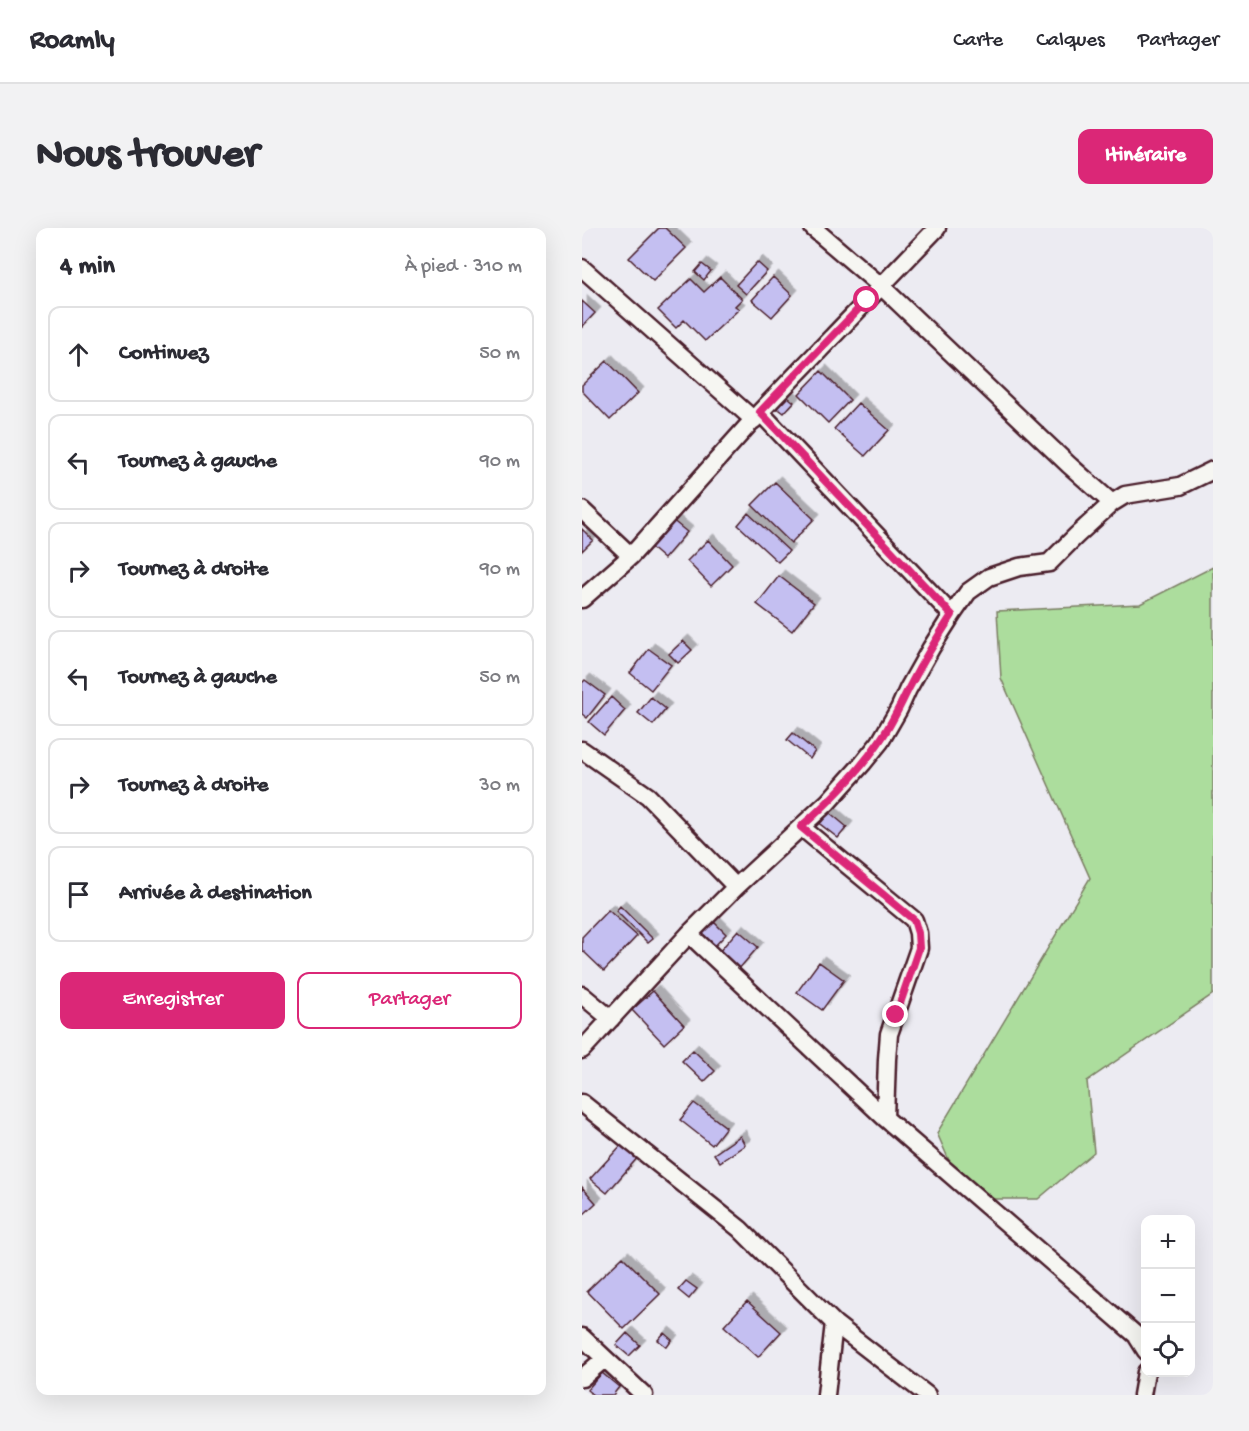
<!DOCTYPE html>
<html lang="fr">
<meta charset="utf-8">
<style>
body{margin:0;font-family:"Gochi Hand",sans-serif;background:#f2f2f3;color:#2b2b33}
.controls{position:absolute;right:18px;bottom:18px;display:grid;overflow:hidden;border-radius:12px;box-shadow:0 6px 24px #0002}
.controls button{width:54px;height:54px;display:grid;place-items:center;padding:0;border:0;border-bottom:2px solid #e1e1e2;background:#fff;color:#2b2b33;font:30px sans-serif}
.stop{position:absolute;width:18px;height:18px;margin:-14px;border:4px solid #db2777;border-radius:50%;background:#fff}
.stop.end{background:#db2777;border-color:#fff;box-shadow:0 2px 6px #0008}
.list{margin:0;padding:0;list-style:none}
h2{display:flex;justify-content:space-between;align-items:center;height:78px;margin:0;padding:0 24px;font-size:26px}
h2 small{font-size:20px;font-weight:400;color:#7c7c81}
.list li{display:grid;grid-template-columns:39px 1fr auto;gap:18px;align-items:center;box-sizing:border-box;height:96px;margin:0 12px 12px;padding:0 12px;border:2px solid #e1e1e2;border-radius:12px}
.list b{display:block;font-size:22px;white-space:nowrap}
.list em{font-size:20px;font-style:normal;color:#7c7c81}
.actions{display:flex;gap:12px;padding:18px 24px}
.actions a{flex:1;padding:14px 0;border:2px solid #db2777;border-radius:12px;text-align:center;font-size:21px;color:#db2777}
.actions .main{background:#db2777;color:#fff}
.icon{flex:none;width:33px;height:33px;fill:none;stroke:currentColor;stroke-width:2;stroke-linecap:round;stroke-linejoin:round}
.map{position:relative;flex:none;width:631px;height:1167px;overflow:hidden;border-radius:12px}
header{display:flex;align-items:center;gap:36px;box-sizing:border-box;height:84px;padding:0 30px;background:#fff;border-bottom:2px solid #e1e1e2}
header strong{font-size:28px}
nav{display:flex;gap:33px;margin-inline-start:auto;font-size:21px}
.intro{display:flex;align-items:center;justify-content:space-between;box-sizing:border-box;height:144px;padding:0 36px}
h1{margin:0;font-size:42px}
.button{padding:15px 27px;border-radius:12px;background:#db2777;color:#fff;font-size:21px;font-weight:700}
main{display:flex;gap:36px;padding:0 36px}
aside{flex:1;background:#fff;border-radius:12px;box-shadow:0 6px 24px #0002}
.map>svg:first-child{display:block}
.green{fill:#acdd9d;stroke:#7b7e64;stroke-width:1.5}
.building{fill:#c4bff1;stroke:#4a1f2b;stroke-width:1.5;filter:url(#shadow)}
.lines{fill:none;stroke-linecap:round;stroke-linejoin:round}
.street-casing{stroke:#4a1f2b;stroke-width:21}
.street{stroke:#f6f6f2;stroke-width:16}
.route{stroke:#db2777;stroke-width:8}
</style>
<header>
<strong>Roamly</strong>
<nav><a>Carte</a><a>Calques</a><a>Partager</a></nav>
</header>
<div class="intro"><h1>Nous trouver</h1><a class="button">Itinéraire</a></div>
<main>
<aside>
<h2>4 min<small>À pied · 310 m</small></h2>
<ul class="list">
<li><svg class="icon" aria-label="ahead" viewBox="0 0 24 24"><path d="M12 20V5M6 11l6-6 6 6"/></svg><div><b>Continuez</b></div><em>50 m</em></li>
<li><svg class="icon" aria-label="left" viewBox="0 0 24 24"><path d="M17 20v-9H6M10 6l-5 5 5 5"/></svg><div><b>Tournez à gauche</b></div><em>90 m</em></li>
<li><svg class="icon" aria-label="right" viewBox="0 0 24 24"><path d="M7 20v-9h11M14 6l5 5-5 5"/></svg><div><b>Tournez à droite</b></div><em>90 m</em></li>
<li><svg class="icon" aria-label="left" viewBox="0 0 24 24"><path d="M17 20v-9H6M10 6l-5 5 5 5"/></svg><div><b>Tournez à gauche</b></div><em>50 m</em></li>
<li><svg class="icon" aria-label="right" viewBox="0 0 24 24"><path d="M7 20v-9h11M14 6l5 5-5 5"/></svg><div><b>Tournez à droite</b></div><em>30 m</em></li>
<li><svg class="icon" aria-label="arrive" viewBox="0 0 24 24"><path d="M6 21V4h12l-3 4 3 4H6"/></svg><div><b>Arrivée à destination</b></div></li>
</ul>
<div class="actions"><a class="main">Enregistrer</a><a>Partager</a></div>
</aside>
<div class="map">
<svg width="631" height="1167" viewBox="0 0 631 1167">
<defs>
<filter id="shadow"><feDropShadow dx="5.5" dy="-5.5" stdDeviation="0" flood-color="#0004"/></filter>
</defs>
<rect width="100%" height="100%" fill="#ecebf2"/>
<filter id="ink" filterUnits="userSpaceOnUse"><feTurbulence type="fractalNoise" baseFrequency=".0167" numOctaves="2"/><feDisplacementMap in="SourceGraphic" scale="12" xChannelSelector="R" yChannelSelector="G"/><feConvolveMatrix kernelMatrix="1 2 1 2 8 2 1 2 1" color-interpolation-filters="sRGB"/></filter>
<g filter="url(#ink)">
<!-- green -->
<path class="green" d="M631,339V766L505,853L512,924L456,971H384L355,905L508,650L419,450L415,383L558,376Z"/>
<!-- building -->
<path class="building" d="M77,0H83L104,20L71,53L47,30Z
M175,34L185,43L164,66L154,57Z
M120,36L129,43L122,52L113,44Z
M138,49L160,71L153,78L157,81L123,113L102,92L94,100L76,82L109,51L122,64Z
M191,49L210,67L190,89L170,72Z
M0,73L13,85L0,99Z
M25,133L56,165L28,192L0,163V157Z
M239,143L268,172L246,195L217,166Z
M202,166L212,174L202,185L193,178Z
M276,175L307,202L283,228L252,201Z
M193,254L232,291L209,315L170,277Z
M166,285L207,323L196,334L156,297Z
M89,291L105,304L82,331L67,318Z
M0,301L11,312L0,323Z
M126,312L150,337L129,358L105,333Z
M197,348L232,375L210,403L175,376Z
M101,413L110,422L96,435L87,426Z
M67,421L89,437L69,462L48,445Z
M3,452L23,467L5,490L0,486V455Z
M29,469L43,482L22,507L7,494Z
M69,469L84,481L71,497L56,485Z
M211,505L233,523L228,531L205,512Z
M247,584L265,599L256,610L238,596Z
M38,678L71,711L66,715L34,683Z
M26,682L55,708L22,743L0,722V709Z
M132,694L144,706L130,721L118,709Z
M156,702L176,719L156,742L136,725Z
M237,734L262,752L240,782L215,764Z
M71,763L102,797L82,816L50,782Z
M111,822L133,843L122,854L100,833Z
M112,875L144,899L130,917L98,892Z
M158,908L163,917L138,934L132,926Z
M42,914L57,928L25,965L8,951Z
M0,959L14,975L1,987L0,986Z
M41,1029L78,1066L42,1101L5,1063Z
M104,1053L115,1061L107,1071L96,1062Z
M165,1073L199,1104L176,1129L142,1098Z
M45,1105L58,1117L47,1128L34,1117Z
M82,1105L90,1112L85,1119L76,1112Z
M20,1145L37,1159L31,1167H11L5,1162Z"/>
<g class="lines">
<defs>
<path id="street" d="M231,0L300,59L487,237L530,275
M0,40L172,192
M178,184L370,387
M0,282L49,328
M0,371L49,328L178,184L355,0
M0,522L66,568L154,659
M219,599L332,692L336,705L337,720L307,806L305,831L303,890
M107,706L303,890L554,1107L564,1123
M0,767L29,791
M0,822L107,706L154,659L246,574L281,535L298,514L317,481L326,461L349,420L370,387L386,364L407,349L437,339L467,335L495,307L530,275L543,267L598,258L631,242
M0,875L158,1001L252,1095L345,1167
M0,1109L62,1167
M0,1150L22,1131
M244,1167L252,1095
M560,1167L564,1144"/>
</defs>
<!-- street casing -->
<use href="#street" class="street-casing"/>
<!-- street -->
<use href="#street" class="street"/>
</g>
</g>
<g class="lines" filter="url(#ink)">
<!-- route -->
<path class="route" d="M285,72L178,184L370,387C355,410 341,433 328,458C318,477 310,496 297,514C276,545 247,574 219,599L332,692L336,705L337,720L314,787"/>
</g>
</svg>
<div class="controls">
<button>+</button>
<button>−</button>
<button><svg class="icon" aria-label="locate" viewBox="0 0 24 24"><circle cx="12" cy="12" r="6"/><path d="M12 2v4M12 18v4M2 12h4M18 12h4"/></svg></button>
</div>
<div class="stop" style="left:285px;top:72px"></div>
<div class="stop end" style="left:314px;top:787px"></div>
</div>
</main>
